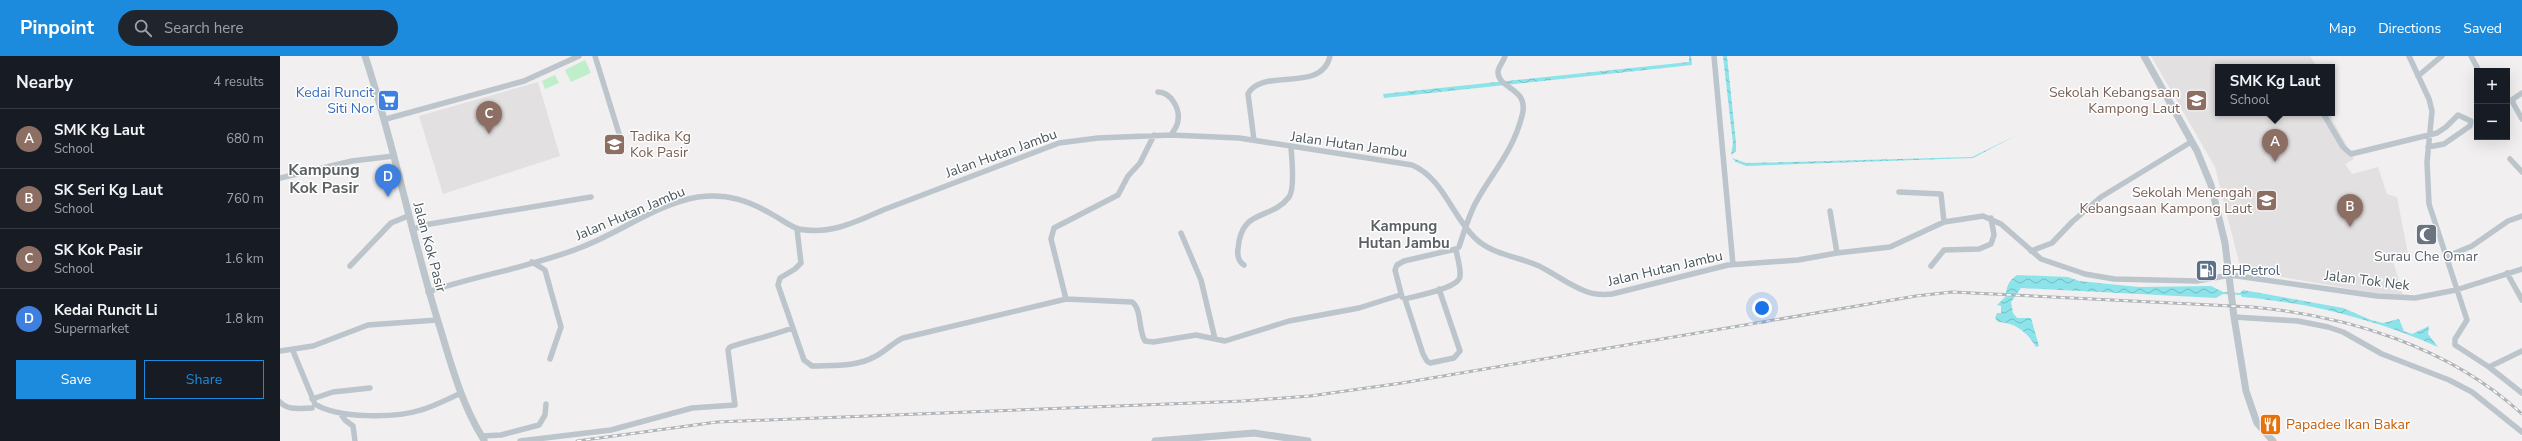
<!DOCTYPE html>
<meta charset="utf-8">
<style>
body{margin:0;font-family:"Nunito Sans",sans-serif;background:#20242c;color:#f1f3f6}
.controls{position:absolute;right:12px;top:12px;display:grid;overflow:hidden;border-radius:0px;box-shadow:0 4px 16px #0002}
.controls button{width:36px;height:36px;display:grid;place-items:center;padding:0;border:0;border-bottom:1px solid #363941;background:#171b24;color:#f1f3f6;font:20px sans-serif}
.you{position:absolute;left:1482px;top:252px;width:14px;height:14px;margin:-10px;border:3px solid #fff;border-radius:50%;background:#1a73e8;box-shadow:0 0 0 6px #1a73e833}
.badge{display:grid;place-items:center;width:26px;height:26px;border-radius:50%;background:#1d8bdd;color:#fff;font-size:13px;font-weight:700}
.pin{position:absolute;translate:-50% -33px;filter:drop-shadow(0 1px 2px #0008)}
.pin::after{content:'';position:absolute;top:21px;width:14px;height:12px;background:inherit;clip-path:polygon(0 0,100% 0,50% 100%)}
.popup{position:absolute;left:1935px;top:8px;width:120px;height:52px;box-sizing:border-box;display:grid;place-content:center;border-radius:0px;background:#171b24;filter:drop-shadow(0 1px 3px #0005);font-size:13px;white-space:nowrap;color:#9ea1a6}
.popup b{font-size:15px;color:#f1f3f6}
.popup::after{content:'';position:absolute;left:50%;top:100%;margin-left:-8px;border:8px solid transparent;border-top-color:#171b24}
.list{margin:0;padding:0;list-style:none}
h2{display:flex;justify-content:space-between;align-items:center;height:52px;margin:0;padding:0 16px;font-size:17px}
h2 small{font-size:13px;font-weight:400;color:#9ea1a6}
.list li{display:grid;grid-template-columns:26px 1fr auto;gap:12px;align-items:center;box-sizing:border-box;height:60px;padding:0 16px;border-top:1px solid #363941}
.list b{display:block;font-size:15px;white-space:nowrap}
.list p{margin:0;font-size:13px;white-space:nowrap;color:#9ea1a6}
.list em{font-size:13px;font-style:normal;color:#9ea1a6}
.actions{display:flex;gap:8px;padding:12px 16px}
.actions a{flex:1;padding:9px 0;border:1px solid #1d8bdd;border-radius:0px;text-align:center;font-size:14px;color:#1d8bdd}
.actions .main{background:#1d8bdd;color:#fff}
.icon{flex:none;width:22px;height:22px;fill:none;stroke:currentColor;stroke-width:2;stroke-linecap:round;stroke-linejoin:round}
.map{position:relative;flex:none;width:2242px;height:385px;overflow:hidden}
header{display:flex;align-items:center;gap:24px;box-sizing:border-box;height:56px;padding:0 20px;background:#1d8bdd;color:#fff}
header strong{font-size:19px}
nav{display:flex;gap:22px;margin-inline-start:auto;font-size:14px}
.search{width:280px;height:36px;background:#20242c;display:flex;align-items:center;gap:10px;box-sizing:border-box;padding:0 14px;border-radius:22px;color:#9ea1a6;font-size:15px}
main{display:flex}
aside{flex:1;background:#171b24}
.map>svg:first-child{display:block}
.education{fill:#e2e0e1}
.green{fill:#beeeca}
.water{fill:url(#water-waves)}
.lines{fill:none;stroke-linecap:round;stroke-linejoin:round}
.minor{stroke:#bbc5cb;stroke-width:5.5}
.tertiary{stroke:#bbc5cb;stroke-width:7}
.rail-casing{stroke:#b1b5b9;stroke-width:3}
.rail{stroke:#fff;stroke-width:1.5;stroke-dasharray:4.5;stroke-linecap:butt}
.labels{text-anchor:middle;stroke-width:3;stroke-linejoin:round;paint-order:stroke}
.shop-label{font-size:14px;fill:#366cbe;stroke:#fff;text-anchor:end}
.education-label{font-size:14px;fill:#785e54;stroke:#fff;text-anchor:end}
.street-label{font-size:14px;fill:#47555c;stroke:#fff}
.worship-label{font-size:14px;fill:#5b616d;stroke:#fff}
.service-label{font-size:14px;fill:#4e5e75;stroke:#fff;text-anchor:start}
.food-label{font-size:14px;fill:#c56008;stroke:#fff;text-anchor:start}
.neighbourhood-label{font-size:15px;font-weight:bold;fill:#5b6063;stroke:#fff}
.quarter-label{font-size:16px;font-weight:bold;fill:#5b6063;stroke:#fff}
</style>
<header>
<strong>Pinpoint</strong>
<div class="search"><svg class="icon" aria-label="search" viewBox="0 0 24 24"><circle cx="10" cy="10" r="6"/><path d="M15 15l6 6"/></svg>Search here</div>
<nav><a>Map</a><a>Directions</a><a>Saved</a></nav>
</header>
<main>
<aside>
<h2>Nearby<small>4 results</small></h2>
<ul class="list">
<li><span class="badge" style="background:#8d6e63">A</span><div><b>SMK Kg Laut</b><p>School</p></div><em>680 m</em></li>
<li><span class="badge" style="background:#8d6e63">B</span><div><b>SK Seri Kg Laut</b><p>School</p></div><em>760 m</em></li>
<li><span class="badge" style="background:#8d6e63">C</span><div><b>SK Kok Pasir</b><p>School</p></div><em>1.6 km</em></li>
<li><span class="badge" style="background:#3f7fe0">D</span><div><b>Kedai Runcit Li</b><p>Supermarket</p></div><em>1.8 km</em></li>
</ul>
<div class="actions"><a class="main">Save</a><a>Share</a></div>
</aside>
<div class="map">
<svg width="2242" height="385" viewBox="0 0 2242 385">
<defs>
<pattern id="water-waves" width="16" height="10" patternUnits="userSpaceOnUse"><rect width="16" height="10" fill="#8ce3ea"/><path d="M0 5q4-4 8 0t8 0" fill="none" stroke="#74bbc1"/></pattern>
</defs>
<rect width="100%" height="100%" fill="#f1efef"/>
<!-- education -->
<path class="education" d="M1871,0H2030L2036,9L2033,11H1938V57H2049L2074,103L2065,108L2072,118L2098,111L2107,138L2117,141L2128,198L2113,205L2123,239L2095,237L1961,214L1935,111Z
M258,26L280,100L163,138L139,60Z"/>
<!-- green -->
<path class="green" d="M305,4L311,17L291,26L285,14Z
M275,19L279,27L265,33L262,25Z"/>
<!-- water -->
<path class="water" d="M1409,0H1411L1412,9L1104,42L1103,38L1409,6Z
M1443,0H1447L1456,87V95L1451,99L1453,87Z
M1735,80L1693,102L1466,110L1456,106L1452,102L1466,107L1511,106L1692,101Z
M1737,219L1788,221L1799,225L1859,231L1931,230L1943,236L1960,237L1963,234L2063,252L2091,264L2103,267L2119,263L2124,275L2132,278L2149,270L2148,278L2158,291C2094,263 2031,247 1962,241L1961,239L1943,238L1936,242L1741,232L1731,246L1733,257L1737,262H1751L1759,290L1756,291C1748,277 1735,266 1718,266L1715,262L1717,257H1721V250L1717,249L1726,240C1726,231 1729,224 1737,219Z"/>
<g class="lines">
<!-- minor -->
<path class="minor" d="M315,0L341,84
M1434,0L1453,209
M2129,0L2149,43L2152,55L2147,106L2149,148L2187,264L2175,283V289L2209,311L2242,337
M2191,0L2199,15
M2138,20L2162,0
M878,36C891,36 900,53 898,64C898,70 894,74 891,79
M2242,37L2233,43V47L2242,63
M2043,57L2063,91L2071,98L2157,77L2166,71L2178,59L2191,65L2190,70L2164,88L2148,91
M106,63L244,25L299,0
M974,84L968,38C981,11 1042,38 1050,0
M2230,103L2242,116
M0,122L72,105L114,100
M1619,136L1661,138L1664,166
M1550,155L1557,197
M517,173L521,207L515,213L500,222L498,229L524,304L532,310C553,309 576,311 594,301C605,296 612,287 623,282L786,243L852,246C862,253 858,274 865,285L873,286L916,279L945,285L1009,265L1079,252L1120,239
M132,174L144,169L311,141
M901,177L921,224L935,283
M1751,195L1772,187L1792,166L1821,141L1911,86
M2168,200L2192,190L2228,165L2242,160
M252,206L265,214L281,271L270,303
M964,209C958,205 957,200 958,193C961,151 991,165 1009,141C1015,133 1012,103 1011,92
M70,210L111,167L128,160
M1651,210L1664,194L1699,193L1711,188L1714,179L1711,162
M2227,217L2242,244
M1159,233L1180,295L1174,302L1150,307L1147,305L1143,298L1125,243C1136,240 1180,232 1180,220C1181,212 1177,201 1176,193L1179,191C1184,176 1188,162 1195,148C1212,116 1232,98 1242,60C1250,31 1218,34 1218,16C1218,11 1224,5 1225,0
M148,236C198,219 252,211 302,191C341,176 377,148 418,141C448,137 470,145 495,160C502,164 511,171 519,173C550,179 576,166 603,154L779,87L818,82L891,79L959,82L1132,109C1163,122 1172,160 1195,182C1212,199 1238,200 1259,210C1275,218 1289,229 1305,235C1314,239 1322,239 1332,238L1448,209L1518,204L1557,197L1610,191L1664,166L1703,160L1721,168L1761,203L1805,218L1834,223L1917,225L1950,219L2097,240L2135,242L2176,234L2242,213
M1122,241L1115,214L1117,209L1124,205L1176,193
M786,243L771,183L774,172L838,139L848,120L860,107L874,79
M1954,261L2018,265L2048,271L2063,276L2102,298L2169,324L2192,336L2242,376
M0,295L33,290L88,269L157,264
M13,295L35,348C58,363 116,362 141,354C155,350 168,343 181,337
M2209,311L2242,295
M32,343L53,336L90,332
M0,346C8,355 21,352 32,352
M60,357L65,364L73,370L75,385
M202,380L221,379L259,369L265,359L266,348
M240,385L331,374L412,352L455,349L448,294L450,291C471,284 491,280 512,272"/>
<!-- tertiary -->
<path class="tertiary" d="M85,0C115,90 132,184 161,275C172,312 183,351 204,384
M1864,0L1917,95L1931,129L1945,187L1954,261L1966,335L1977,367L1993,385
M875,385L974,377L1028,385"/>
<defs>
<path id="rail" d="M297,385L437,366L963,345L1030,340L1122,327L1636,240L1672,236L1972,251C2069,260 2169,291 2242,358"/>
</defs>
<!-- rail casing -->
<use href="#rail" class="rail-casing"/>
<!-- rail -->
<use href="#rail" class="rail"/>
</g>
<!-- icons -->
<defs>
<symbol id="supermarket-square" viewBox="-11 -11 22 22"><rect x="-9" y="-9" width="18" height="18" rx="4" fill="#3f7fe0" stroke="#fff"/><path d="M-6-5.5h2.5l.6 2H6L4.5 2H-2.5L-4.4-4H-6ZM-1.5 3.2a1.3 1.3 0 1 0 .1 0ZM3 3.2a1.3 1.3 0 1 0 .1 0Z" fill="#fff"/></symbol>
<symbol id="school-square" viewBox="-11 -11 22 22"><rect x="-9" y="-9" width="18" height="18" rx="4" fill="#8d6e63" stroke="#fff"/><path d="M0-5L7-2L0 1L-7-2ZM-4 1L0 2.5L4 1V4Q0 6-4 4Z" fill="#fff"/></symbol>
<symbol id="mosque-square" viewBox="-11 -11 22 22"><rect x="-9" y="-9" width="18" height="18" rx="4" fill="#6b7280" stroke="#fff"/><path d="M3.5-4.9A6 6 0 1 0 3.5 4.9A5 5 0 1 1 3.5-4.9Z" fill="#fff"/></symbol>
<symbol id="fuel-square" viewBox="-11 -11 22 22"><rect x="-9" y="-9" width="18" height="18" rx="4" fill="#5c6f8a" stroke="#fff"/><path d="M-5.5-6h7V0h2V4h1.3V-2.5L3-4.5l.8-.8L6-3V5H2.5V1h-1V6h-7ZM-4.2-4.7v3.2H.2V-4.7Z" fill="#fff"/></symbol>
<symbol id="restaurant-square" viewBox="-11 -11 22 22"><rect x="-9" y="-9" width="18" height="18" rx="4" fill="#e8710a" stroke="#fff"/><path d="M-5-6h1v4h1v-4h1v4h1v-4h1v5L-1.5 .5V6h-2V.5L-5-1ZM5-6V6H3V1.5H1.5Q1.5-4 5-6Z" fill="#fff"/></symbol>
</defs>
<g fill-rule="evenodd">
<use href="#supermarket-square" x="96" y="32" width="25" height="25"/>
<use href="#school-square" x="1904" y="32" width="25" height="25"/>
<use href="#school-square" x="322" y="76" width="25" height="25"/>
<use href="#school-square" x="1974" y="132" width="25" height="25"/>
<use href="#mosque-square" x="2134" y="166" width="25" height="25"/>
<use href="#fuel-square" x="1914" y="202" width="25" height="25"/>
<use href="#restaurant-square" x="1978" y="356" width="25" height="25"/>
</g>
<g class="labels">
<!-- shop labels -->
<g class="shop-label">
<text x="94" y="41">Kedai Runcit<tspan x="94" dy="16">Siti Nor</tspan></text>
</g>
<!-- education labels -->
<g class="education-label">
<text x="1900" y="41">Sekolah Kebangsaan<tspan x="1900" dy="16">Kampong Laut</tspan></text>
<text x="350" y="85" text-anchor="start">Tadika Kg<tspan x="350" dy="16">Kok Pasir</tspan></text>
<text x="1972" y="141">Sekolah Menengah<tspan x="1972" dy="16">Kebangsaan Kampong Laut</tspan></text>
</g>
<!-- street labels -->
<g class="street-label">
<text transform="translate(1069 88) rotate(8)" y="5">Jalan Hutan Jambu</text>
<text transform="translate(721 97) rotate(-20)" y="5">Jalan Hutan Jambu</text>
<text transform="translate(350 157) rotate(-23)" y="5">Jalan Hutan Jambu</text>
<text transform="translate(150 191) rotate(75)" y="5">Jalan Kok Pasir</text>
<text transform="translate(1385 212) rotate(-13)" y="5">Jalan Hutan Jambu</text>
<text transform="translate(2087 224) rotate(7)" y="5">Jalan Tok Nek</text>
</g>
<!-- worship labels -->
<g class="worship-label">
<text x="2146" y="205">Surau Che Omar</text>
</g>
<!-- service labels -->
<g class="service-label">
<text x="1942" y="219">BHPetrol</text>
</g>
<!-- food labels -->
<g class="food-label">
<text x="2006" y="373">Papadee Ikan Bakar</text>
</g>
<!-- neighbourhood labels -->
<g class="neighbourhood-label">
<text x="1124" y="175">Kampung<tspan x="1124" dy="17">Hutan Jambu</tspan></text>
</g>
<!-- quarter labels -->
<g class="quarter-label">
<text x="44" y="119">Kampung<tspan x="44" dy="18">Kok Pasir</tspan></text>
</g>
</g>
</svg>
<div class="controls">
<button>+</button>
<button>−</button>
</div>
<div class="you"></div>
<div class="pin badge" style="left:1995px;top:106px;background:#8d6e63">A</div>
<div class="popup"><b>SMK Kg Laut</b>School</div>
<div class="pin badge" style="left:2070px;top:171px;background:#8d6e63">B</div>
<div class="pin badge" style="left:209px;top:78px;background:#8d6e63">C</div>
<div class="pin badge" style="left:108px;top:141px;background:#3f7fe0">D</div>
</div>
</main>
